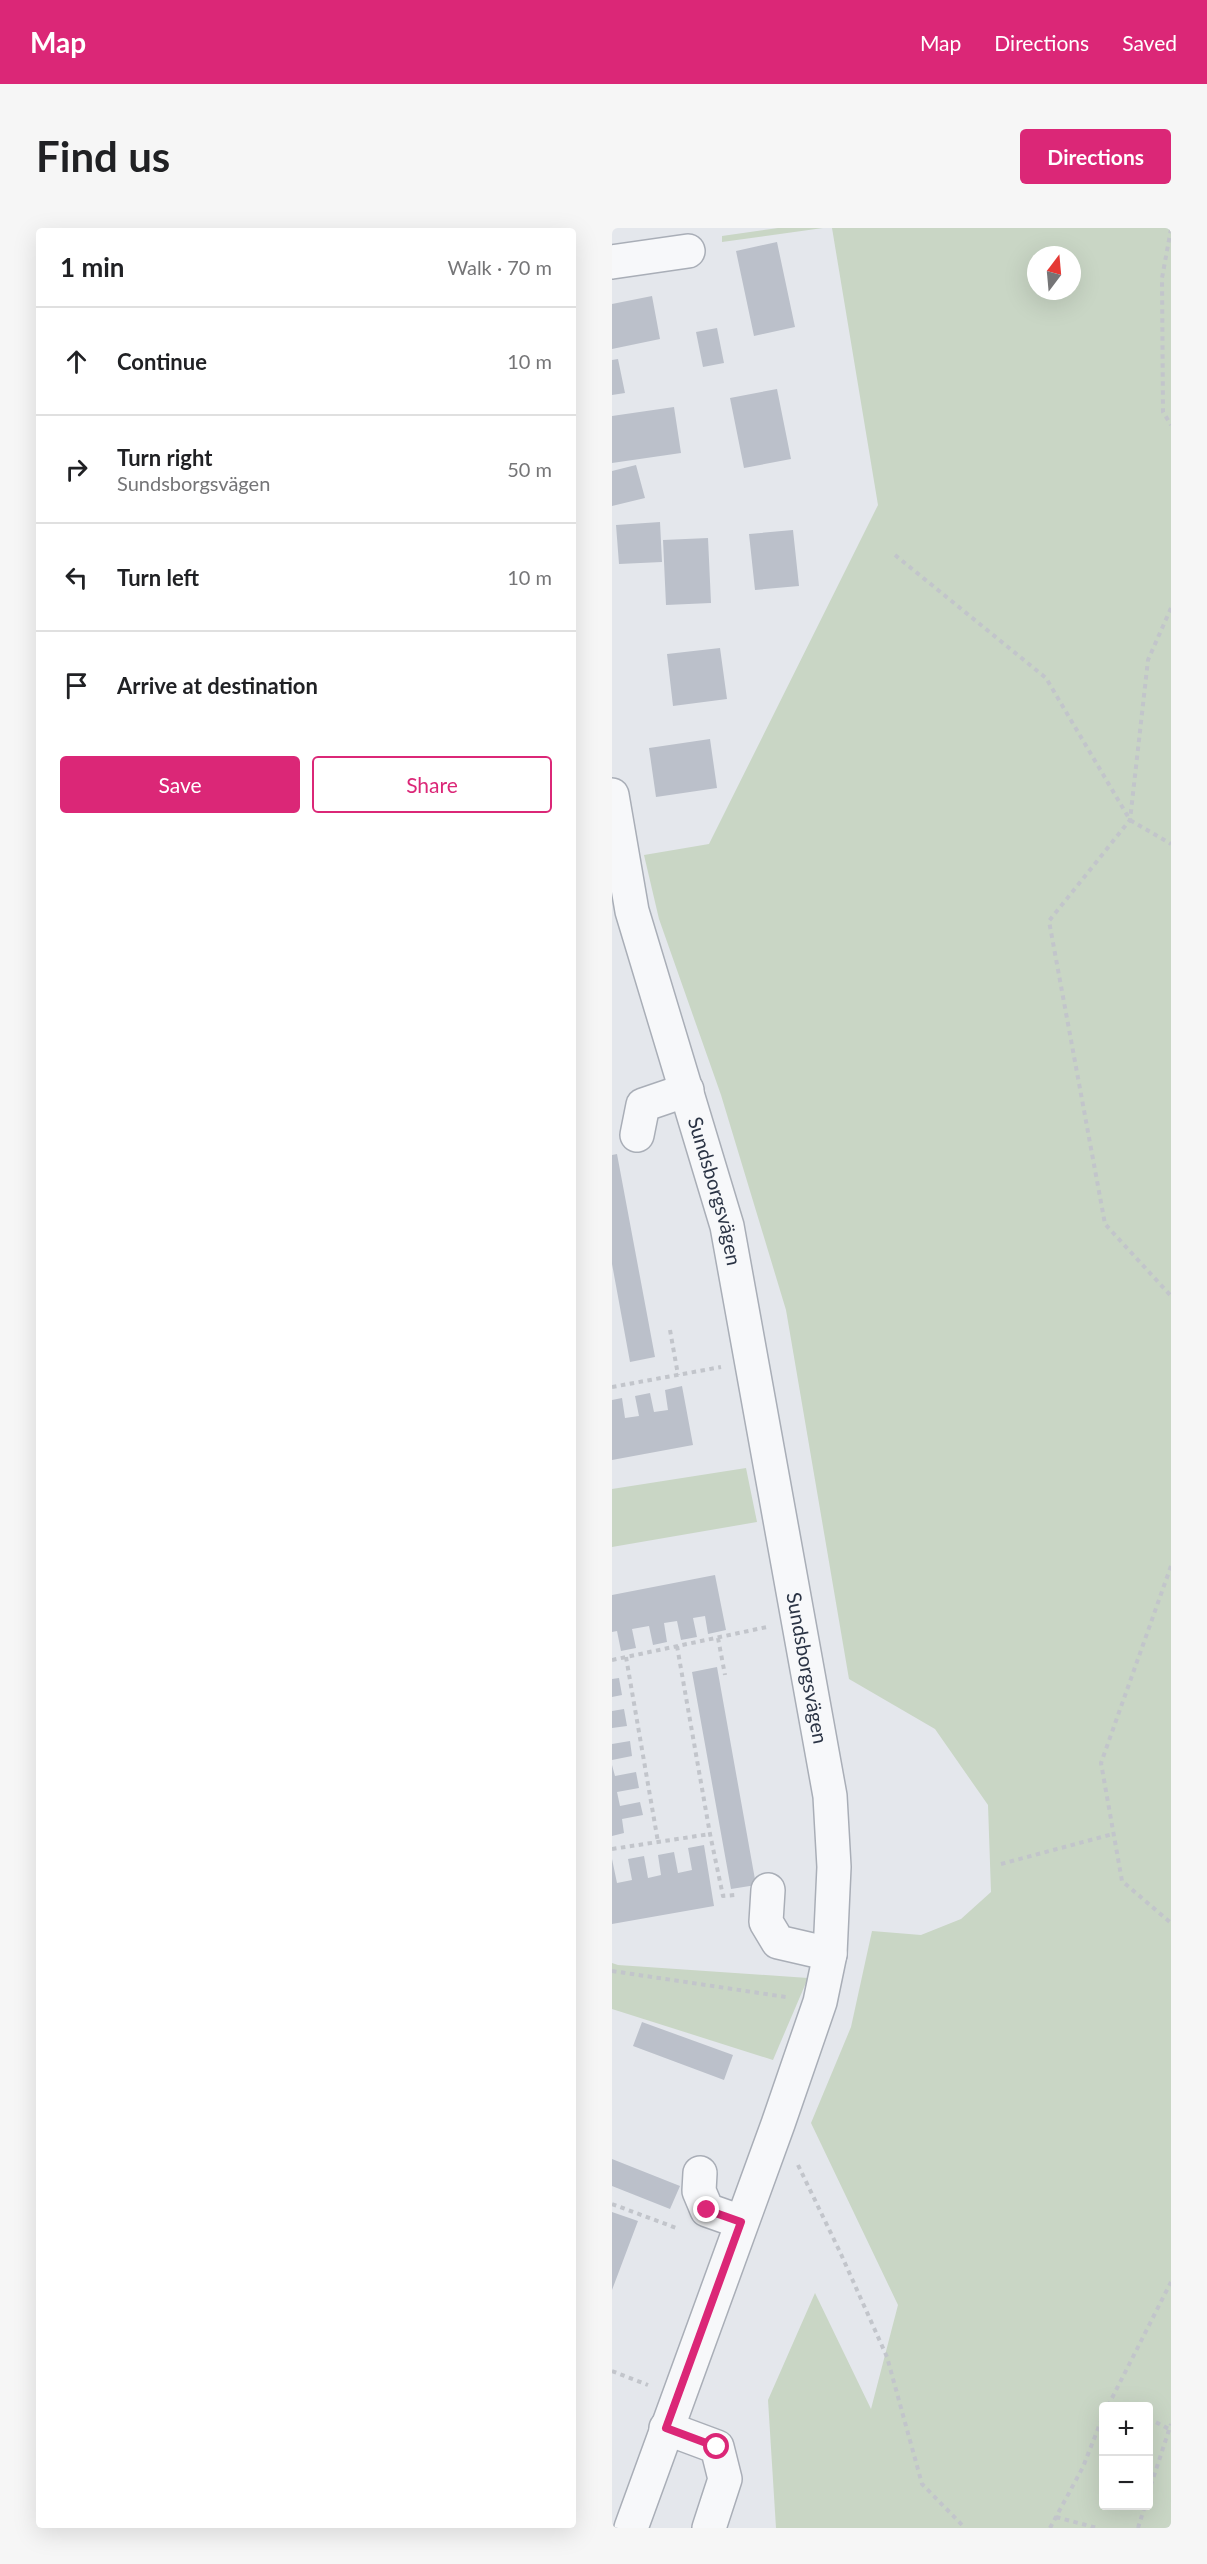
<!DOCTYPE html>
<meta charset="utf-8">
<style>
body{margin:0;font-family:Lato,sans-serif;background:#f6f6f6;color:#202124}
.controls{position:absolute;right:18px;bottom:18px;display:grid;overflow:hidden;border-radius:6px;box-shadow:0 6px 24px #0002}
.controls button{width:54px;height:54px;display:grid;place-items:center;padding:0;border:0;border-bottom:2px solid #e0e0e0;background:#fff;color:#202124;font:30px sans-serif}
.compass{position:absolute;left:415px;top:18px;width:54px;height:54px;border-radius:50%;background:#fff;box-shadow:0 6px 24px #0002;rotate:16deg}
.stop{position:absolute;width:18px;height:18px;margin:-14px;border:4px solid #db2777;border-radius:50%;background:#fff}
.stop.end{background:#db2777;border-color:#fff;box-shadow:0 2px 6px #0008}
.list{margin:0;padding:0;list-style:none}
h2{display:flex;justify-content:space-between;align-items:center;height:78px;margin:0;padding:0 24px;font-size:26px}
h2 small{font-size:20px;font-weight:400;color:#757577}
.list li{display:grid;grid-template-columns:39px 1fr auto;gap:18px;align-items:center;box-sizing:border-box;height:108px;padding:0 24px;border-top:2px solid #e0e0e0}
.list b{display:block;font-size:22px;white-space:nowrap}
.list p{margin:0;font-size:20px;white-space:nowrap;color:#757577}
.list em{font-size:20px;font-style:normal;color:#757577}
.actions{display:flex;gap:12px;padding:18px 24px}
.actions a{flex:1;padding:14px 0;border:2px solid #db2777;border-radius:6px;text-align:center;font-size:21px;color:#db2777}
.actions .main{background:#db2777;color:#fff}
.icon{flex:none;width:33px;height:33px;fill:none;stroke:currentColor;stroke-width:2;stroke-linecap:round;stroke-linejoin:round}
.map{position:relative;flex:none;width:559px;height:2300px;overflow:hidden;border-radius:6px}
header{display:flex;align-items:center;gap:36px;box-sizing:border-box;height:84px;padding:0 30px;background:#db2777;color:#fff}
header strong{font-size:28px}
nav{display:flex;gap:33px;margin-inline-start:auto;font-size:21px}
.intro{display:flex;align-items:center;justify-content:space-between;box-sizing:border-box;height:144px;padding:0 36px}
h1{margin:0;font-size:42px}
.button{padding:15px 27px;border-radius:6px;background:#db2777;color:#fff;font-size:21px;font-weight:700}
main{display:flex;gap:36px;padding:0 36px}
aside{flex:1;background:#fff;border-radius:6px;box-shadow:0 6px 24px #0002}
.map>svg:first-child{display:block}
.green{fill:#c9d6c5;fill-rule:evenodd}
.building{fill:#bbc0ca}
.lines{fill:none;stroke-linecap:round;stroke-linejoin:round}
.minor-casing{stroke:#a9aeb7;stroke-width:36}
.path{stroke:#c2c5cb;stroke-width:4;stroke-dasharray:4.5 4.5;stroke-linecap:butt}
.minor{stroke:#f7f8fa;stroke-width:33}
.route{stroke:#db2777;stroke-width:8}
.labels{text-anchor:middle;stroke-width:6;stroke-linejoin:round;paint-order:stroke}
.street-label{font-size:20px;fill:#2b3445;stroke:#f4f6f9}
</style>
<header>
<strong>Map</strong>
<nav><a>Map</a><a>Directions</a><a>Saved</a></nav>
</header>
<div class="intro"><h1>Find us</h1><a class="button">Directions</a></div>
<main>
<aside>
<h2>1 min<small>Walk · 70 m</small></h2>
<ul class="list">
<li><svg class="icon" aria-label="ahead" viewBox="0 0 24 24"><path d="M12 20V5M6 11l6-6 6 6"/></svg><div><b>Continue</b></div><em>10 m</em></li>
<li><svg class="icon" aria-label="right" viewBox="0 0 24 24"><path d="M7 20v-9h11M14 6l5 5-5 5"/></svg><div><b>Turn right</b><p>Sundsborgsvägen</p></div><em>50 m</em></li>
<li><svg class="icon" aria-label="left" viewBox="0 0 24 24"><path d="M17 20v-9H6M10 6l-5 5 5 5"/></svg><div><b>Turn left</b></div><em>10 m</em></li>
<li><svg class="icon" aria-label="arrive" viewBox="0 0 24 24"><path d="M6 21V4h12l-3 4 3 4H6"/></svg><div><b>Arrive at destination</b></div></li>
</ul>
<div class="actions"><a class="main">Save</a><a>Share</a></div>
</aside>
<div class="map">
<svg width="559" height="2300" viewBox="0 0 559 2300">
<rect width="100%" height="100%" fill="#e4e7ec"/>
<!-- green -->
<path class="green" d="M166,0H211L110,14V8Z
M220,0H559V2300H164L156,2172L203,2065L259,2181L286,2077L199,1895L239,1799L260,1703L309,1707L349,1691L379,1664L376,1577L323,1501L237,1451L174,1082L109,867L47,691L32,627L97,616L266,277ZM424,27H460V63H424ZM536,2178V2278H491V2178Z
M134,1240L145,1294L0,1319V1261Z
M0,1735L6,1737L196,1750L161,1832L0,1781Z"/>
<!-- building -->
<path class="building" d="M165,14L183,99L142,108L124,23Z
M40,68L48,111L0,121V76Z
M105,100L112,135L91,139L84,104Z
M6,131L13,165L0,167V132Z
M165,161L179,231L132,240L118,170Z
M62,179L69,225L0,235V188Z
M24,237L33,270L0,278V243Z
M48,294L50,334L7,336L4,297Z
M181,302L187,358L143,362L137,306Z
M96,310L99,375L54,377L51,312Z
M108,420L115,471L61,478L55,426Z
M98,511L105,560L44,569L37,520Z
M5,926L43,1129L18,1134L0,1036V927Z
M70,1158L81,1217L0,1232V1172L10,1170L13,1190L27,1188L23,1168L38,1165L42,1184L56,1182L53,1162Z
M103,1347L114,1402L96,1406L93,1388L81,1390L85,1409L69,1412L65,1393L52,1395L55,1414L41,1417L37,1398L20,1401L24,1420L9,1423L5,1403L0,1404V1367Z
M105,1439L144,1657L119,1661L80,1444Z
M7,1450L10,1467L0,1469V1451Z
M12,1481L15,1498L0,1500V1483Z
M18,1513L20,1528L0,1532V1516Z
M0,1537L3,1548L24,1544L27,1560L5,1564L8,1578L28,1574L31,1587L10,1591L12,1605L0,1608Z
M92,1617L102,1678L0,1696V1631L5,1655L20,1652L16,1631L32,1628L36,1650L49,1647L46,1627L62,1624L66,1645L80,1642L76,1620Z
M30,1794L121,1827L112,1852L21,1818Z
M0,1931L68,1958L58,1981L0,1958Z
M0,1984L26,1993L0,2062Z"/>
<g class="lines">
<defs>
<g id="minor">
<path d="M0,34L76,23"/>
<path id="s1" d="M0,567L20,683L115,998L218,1568L222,1639L218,1726L208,1774L166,1896L19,2300"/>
<path d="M25,907L31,877L75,862"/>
<path d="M156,1662L154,1694L166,1714L218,1726"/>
<path d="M88,1945L87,1963L95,1982L129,1994"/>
<path d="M54,2200L105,2219L113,2251L97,2300"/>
</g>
</defs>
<!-- minor casing -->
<use href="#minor" class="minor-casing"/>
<!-- path -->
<path class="path" d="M559,1L550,50L551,184L559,197
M283,327L434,450L518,592L559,616
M559,380L536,432L518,592L437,693L493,996L559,1068
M58,1102L66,1147
M0,1159L109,1139
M559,1338L489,1535L510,1653L559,1695
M106,1410L113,1447
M65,1418L98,1606L111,1668L123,1667
M14,1429L46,1614
M0,1432L155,1399
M0,1621L98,1606
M389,1636L501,1606
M0,1743L174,1769
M186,1937L228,2024L275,2129L310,2256L353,2300
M0,1976L67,2001
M0,2143L36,2157
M496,2178L559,2054
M536,2190L559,2202
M536,2266L559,2196
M444,2289L485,2300
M438,2300L471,2239L491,2188
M526,2300L533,2278"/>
<!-- minor -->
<use href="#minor" class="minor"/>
</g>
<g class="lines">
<!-- route -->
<path class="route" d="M95,1982L129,1994L54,2200L105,2219"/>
</g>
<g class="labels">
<!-- street labels -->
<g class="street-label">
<text dy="7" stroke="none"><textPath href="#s1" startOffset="410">Sundsborgsvägen</textPath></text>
<text dy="7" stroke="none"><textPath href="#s1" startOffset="896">Sundsborgsvägen</textPath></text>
</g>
</g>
</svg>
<div class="controls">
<button>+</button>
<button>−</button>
</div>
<svg class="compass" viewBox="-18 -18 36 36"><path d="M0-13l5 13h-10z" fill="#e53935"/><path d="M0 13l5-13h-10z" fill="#757577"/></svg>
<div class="stop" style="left:105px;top:2219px"></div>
<div class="stop end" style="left:95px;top:1982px"></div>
</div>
</main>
